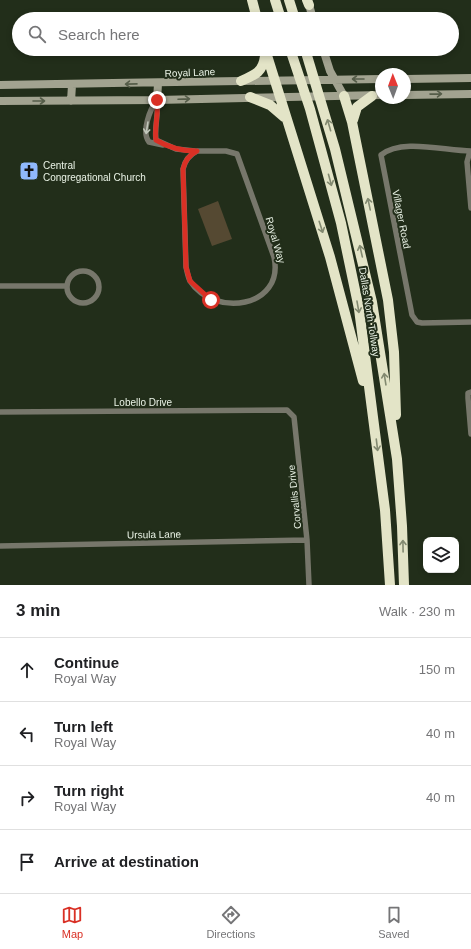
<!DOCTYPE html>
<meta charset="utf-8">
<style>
body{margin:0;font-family:Arial,sans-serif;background:#f6f6f6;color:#202124}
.controls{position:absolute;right:12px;bottom:12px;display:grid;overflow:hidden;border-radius:8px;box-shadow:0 2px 6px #0003}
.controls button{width:36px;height:36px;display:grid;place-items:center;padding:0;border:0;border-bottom:1px solid #e0e0e0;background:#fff;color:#202124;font:20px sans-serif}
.compass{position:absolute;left:375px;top:68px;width:36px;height:36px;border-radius:50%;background:#fff;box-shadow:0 2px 6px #0003;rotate:359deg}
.stop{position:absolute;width:12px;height:12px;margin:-9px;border:3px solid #d93025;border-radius:50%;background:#fff}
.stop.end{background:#d93025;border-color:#fff;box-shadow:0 1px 4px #0008}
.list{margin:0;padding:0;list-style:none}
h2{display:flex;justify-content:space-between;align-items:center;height:52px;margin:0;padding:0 16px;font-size:17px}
h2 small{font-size:13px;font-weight:400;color:#757577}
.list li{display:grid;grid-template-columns:26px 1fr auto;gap:12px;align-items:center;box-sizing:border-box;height:64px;padding:0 16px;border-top:1px solid #e0e0e0}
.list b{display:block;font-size:15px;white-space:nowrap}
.list p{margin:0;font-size:13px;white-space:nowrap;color:#757577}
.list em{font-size:13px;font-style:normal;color:#757577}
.icon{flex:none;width:22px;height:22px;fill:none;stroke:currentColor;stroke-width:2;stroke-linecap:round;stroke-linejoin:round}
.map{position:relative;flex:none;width:471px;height:585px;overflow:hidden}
.search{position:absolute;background:#fff;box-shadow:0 2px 6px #0003;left:12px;right:12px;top:12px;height:44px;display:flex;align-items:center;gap:10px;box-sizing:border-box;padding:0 14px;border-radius:22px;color:#757577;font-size:15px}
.sheet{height:308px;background:#fff}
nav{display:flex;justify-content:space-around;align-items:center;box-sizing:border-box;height:56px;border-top:1px solid #e0e0e0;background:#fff;font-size:11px;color:#757577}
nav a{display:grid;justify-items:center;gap:2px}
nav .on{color:#d93025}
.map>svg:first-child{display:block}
.grass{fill:#554932}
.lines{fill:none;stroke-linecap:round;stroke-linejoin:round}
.street{stroke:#77776b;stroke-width:5.5}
.secondary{stroke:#a2a390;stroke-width:8}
.highway{stroke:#e3e4c7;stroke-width:10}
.oneway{stroke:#555d49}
.oneway2{stroke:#828970}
.oneway3{stroke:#c1c7ba}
.route{stroke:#d93025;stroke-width:5}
.labels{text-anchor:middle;stroke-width:4;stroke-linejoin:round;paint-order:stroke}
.street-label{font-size:10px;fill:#e9f2e5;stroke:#222e1a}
.poi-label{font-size:10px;fill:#e9f2e5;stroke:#222e1a;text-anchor:start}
</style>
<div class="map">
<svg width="471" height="585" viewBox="0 0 471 585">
<rect width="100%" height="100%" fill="#222e1a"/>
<!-- grass -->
<path class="grass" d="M218,201L232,239L212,246L198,209Z"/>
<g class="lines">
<!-- street -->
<path class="street" d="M157,100C159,114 154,127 156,140L176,149L195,151
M157,100C150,109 141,132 149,142L163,145
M197,151H226L237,154L274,257C285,308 214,318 190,281C188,277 187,271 186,267L183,169C185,160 189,155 197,151Z
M470,151L467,162L471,208
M471,151C445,151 402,138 381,155L412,315L417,322L422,323L471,322
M67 287a16 16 0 1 1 32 0a16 16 0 1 1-32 0Z
M0,286H66
M471,392L468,393V398L471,434
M0,412L287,410L294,417L307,540L309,585
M0,546L307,540"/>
<!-- secondary -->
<path class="secondary" d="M308,1L313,19
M323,49L330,71L344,96
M405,79L471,78
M0,85C127,83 254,80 381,79
M405,95L471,94
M157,100L158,84
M0,101L157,100L381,95
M71,101L72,85"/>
<!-- highway -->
<path class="highway" d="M252,0L257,19
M275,0L281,19
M289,0L295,19
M307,0L309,5
M265,49L330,257L363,381
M290,49L310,109L341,223L359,309L385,510L390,585
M305,49L335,149L372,302L397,459L402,526L404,585
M241,81C255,75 263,72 265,56
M344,96L352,122L388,300L394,352L396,415
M250,97L270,105L284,117
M353,120L357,107L372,96"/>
</g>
<!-- one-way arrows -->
<defs><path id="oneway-shaft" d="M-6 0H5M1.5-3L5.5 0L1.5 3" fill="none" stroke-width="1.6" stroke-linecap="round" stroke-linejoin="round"/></defs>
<g class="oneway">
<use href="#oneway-shaft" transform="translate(358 79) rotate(180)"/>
<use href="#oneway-shaft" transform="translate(131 84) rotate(179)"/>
<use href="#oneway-shaft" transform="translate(436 94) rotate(-1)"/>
<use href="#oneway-shaft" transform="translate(184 99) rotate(-2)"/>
<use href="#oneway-shaft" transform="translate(39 101)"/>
</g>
<g class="oneway2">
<use href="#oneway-shaft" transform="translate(329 125) rotate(-106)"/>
<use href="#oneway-shaft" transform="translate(330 180) rotate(75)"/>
<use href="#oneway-shaft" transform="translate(369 204) rotate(-102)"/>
<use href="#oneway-shaft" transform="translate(321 227) rotate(72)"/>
<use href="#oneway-shaft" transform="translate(361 251) rotate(-103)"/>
<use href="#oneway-shaft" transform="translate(358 307) rotate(80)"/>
<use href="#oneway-shaft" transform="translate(385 379) rotate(-99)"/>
<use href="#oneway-shaft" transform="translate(377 445) rotate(83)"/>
<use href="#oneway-shaft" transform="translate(403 546) rotate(-91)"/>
</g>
<use class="oneway3" href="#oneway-shaft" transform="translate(147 128) rotate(99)"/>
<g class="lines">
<!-- route -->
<path class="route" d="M157,100C159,114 154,127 156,140C169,148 182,151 197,151C189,155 185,160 183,169L186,267L190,281L211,300"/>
</g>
<!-- icons -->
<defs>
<symbol id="church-square" viewBox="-11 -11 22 22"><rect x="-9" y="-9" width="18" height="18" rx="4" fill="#8fb8fd" stroke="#222e1a"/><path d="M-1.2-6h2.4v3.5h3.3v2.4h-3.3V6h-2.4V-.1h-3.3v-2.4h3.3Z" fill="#111"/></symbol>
</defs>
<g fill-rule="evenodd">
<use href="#church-square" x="18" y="160" width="22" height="22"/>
</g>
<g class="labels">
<!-- street labels -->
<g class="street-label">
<text transform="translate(190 72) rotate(-2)" y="4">Royal Lane</text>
<text transform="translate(402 219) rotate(79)" y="4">Villager Road</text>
<text transform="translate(276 240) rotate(74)" y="4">Royal Way</text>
<text transform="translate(370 312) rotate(81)" y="4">Dallas North Tollway</text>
<text x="143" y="406">Lobello Drive</text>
<text transform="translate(294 497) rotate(-96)" y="4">Corvallis Drive</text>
<text transform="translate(154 534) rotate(-1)" y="4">Ursula Lane</text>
</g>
<!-- poi labels -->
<g class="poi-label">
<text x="43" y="169">Central<tspan x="43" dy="12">Congregational Church</tspan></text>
</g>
</g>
</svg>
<div class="controls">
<button><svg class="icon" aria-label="layers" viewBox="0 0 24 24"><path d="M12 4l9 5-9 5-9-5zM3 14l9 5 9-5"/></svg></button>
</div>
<svg class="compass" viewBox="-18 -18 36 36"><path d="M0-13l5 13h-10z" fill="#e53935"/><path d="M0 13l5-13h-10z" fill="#757577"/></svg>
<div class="stop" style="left:211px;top:300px"></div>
<div class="stop end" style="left:157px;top:100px"></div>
<div class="search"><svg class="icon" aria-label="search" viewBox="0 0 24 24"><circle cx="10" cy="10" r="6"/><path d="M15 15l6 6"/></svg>Search here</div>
</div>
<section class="sheet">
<h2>3 min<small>Walk · 230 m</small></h2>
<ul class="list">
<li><svg class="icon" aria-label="ahead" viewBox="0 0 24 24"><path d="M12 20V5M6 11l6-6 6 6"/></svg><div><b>Continue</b><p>Royal Way</p></div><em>150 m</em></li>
<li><svg class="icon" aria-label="left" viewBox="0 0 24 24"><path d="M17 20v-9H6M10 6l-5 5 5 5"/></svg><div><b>Turn left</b><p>Royal Way</p></div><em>40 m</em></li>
<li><svg class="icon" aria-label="right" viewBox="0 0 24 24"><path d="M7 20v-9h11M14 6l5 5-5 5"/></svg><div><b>Turn right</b><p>Royal Way</p></div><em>40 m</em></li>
<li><svg class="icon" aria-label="arrive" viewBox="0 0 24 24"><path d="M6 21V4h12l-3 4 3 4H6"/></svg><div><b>Arrive at destination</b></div></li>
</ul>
</section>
<nav>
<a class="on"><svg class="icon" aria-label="map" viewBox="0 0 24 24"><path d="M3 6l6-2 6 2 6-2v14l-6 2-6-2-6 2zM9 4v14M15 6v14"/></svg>Map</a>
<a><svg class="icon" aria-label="directions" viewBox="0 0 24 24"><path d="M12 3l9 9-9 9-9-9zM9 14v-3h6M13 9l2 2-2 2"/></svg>Directions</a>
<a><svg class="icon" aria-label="saved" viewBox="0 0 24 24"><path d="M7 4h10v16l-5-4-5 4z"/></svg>Saved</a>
</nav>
